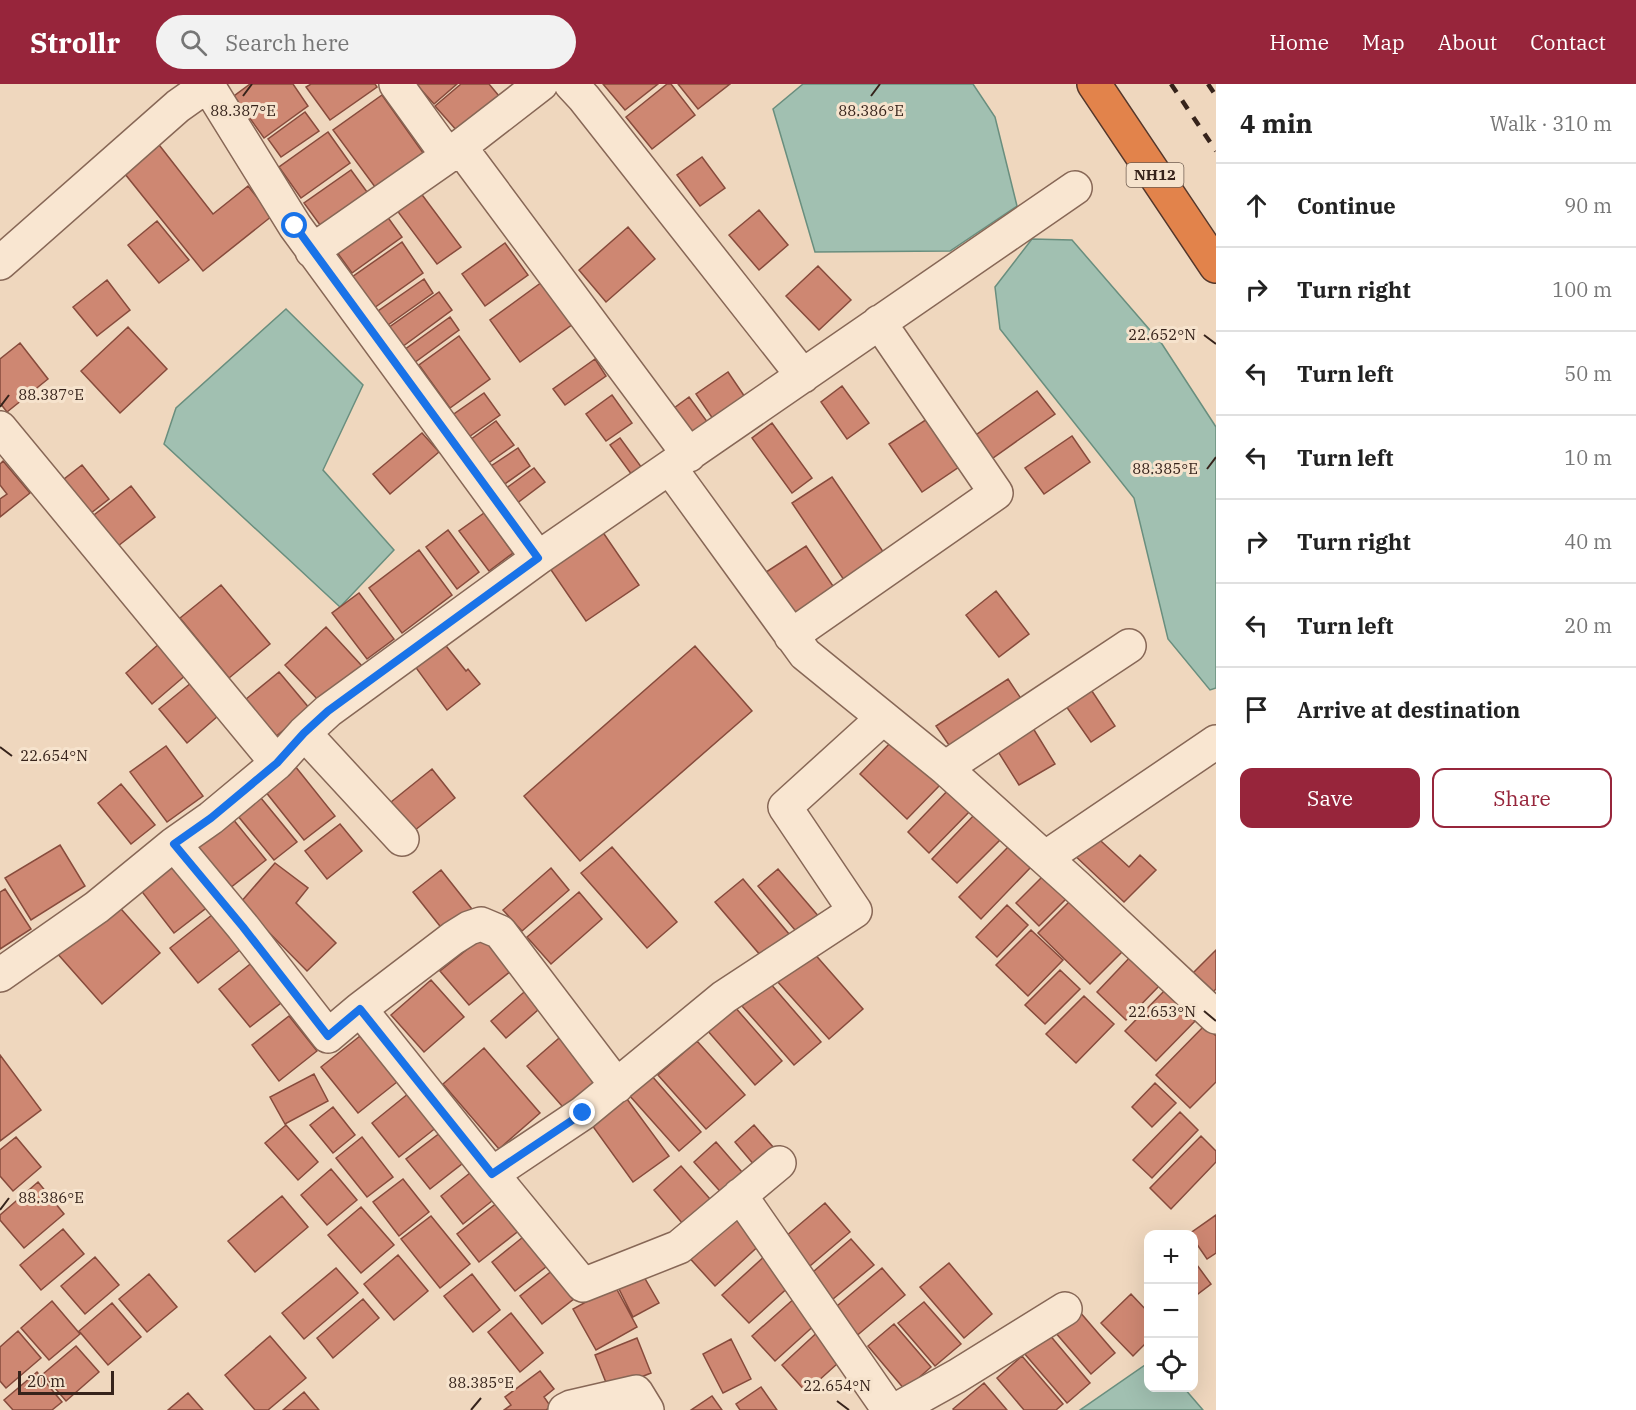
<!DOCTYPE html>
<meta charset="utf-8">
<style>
body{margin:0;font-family:"IBM Plex Serif",serif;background:#f2f2f2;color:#222}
.controls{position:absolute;right:18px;bottom:18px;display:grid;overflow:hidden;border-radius:12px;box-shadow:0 6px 24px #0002}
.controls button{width:54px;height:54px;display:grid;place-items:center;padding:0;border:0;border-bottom:2px solid #e0e0e0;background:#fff;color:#222;font:30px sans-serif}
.scale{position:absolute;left:18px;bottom:15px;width:96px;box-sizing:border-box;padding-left:6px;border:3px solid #36231b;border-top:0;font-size:16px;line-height:21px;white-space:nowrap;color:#36231b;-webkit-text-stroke:4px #f6e3cd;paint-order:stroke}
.stop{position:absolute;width:18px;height:18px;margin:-14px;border:4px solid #1a73e8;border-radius:50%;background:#fff}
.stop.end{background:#1a73e8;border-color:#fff;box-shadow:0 2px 6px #0008}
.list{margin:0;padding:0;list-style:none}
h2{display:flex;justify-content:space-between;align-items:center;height:78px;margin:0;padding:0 24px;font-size:26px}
h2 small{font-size:20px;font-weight:400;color:#767676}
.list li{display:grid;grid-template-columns:39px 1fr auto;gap:18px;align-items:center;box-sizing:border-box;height:84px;padding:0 24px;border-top:2px solid #e0e0e0}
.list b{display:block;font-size:22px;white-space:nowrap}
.list em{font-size:20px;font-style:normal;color:#767676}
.actions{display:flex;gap:12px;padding:18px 24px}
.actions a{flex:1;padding:14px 0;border:2px solid #97253b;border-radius:12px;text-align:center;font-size:21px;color:#97253b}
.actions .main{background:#97253b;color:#fff}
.icon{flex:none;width:33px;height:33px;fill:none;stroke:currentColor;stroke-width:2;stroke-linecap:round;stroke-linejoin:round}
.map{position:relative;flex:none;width:1216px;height:1326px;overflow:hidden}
header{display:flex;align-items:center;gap:36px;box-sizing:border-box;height:84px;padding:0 30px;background:#97253b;color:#fff}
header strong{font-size:28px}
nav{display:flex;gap:33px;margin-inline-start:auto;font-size:21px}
.search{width:420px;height:54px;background:#f2f2f2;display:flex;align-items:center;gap:15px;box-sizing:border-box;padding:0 21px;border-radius:33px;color:#767676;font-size:22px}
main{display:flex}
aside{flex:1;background:#fff}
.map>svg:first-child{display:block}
.water{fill:#a1c0b1;stroke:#698e7e;stroke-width:1.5}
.building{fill:#ce8772;stroke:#874b3c;stroke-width:1.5}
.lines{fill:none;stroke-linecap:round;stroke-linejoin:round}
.minor-casing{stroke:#876756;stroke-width:36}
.highway-casing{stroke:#54372b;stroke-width:36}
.minor{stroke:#f9e6d1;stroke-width:33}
.highway{stroke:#e2834b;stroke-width:33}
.rail{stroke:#36231b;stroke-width:4.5;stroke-dasharray:10 10;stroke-linecap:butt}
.route{stroke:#1a73e8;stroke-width:8}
.ticks{fill:none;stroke:#36231b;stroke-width:2}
.labels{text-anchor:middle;stroke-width:6;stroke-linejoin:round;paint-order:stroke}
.shield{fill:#f6e3cd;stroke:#705d50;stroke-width:1.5}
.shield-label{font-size:15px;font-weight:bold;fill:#36231b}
.ticks-label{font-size:15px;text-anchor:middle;fill:#36231b;stroke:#f6e3cd;stroke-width:6;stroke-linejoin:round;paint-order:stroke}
</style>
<header>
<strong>Strollr</strong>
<div class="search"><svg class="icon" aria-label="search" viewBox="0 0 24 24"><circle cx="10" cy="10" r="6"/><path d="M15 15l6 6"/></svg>Search here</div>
<nav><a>Home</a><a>Map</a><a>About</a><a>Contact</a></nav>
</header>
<main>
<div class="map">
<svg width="1216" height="1326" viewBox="0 0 1216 1326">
<rect width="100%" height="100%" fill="#efd7be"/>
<!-- water -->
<path class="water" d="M803,0H973L995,33L1017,122L950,167L815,168L773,25Z
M1032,155L1072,156L1162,260L1216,343V604L1210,606L1168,555L1134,414L1000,245L995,203Z
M286,225L363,301L323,386L394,466L340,523L164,360L176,324Z
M1148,1279V1304H1184L1203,1326H1080Z"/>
<!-- building -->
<path class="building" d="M250,0H293L308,22L264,54L234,12Z
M311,0H375L377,3L330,36L306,3Z
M416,0H457L434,20Z
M461,0H489L499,12L458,48L435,22Z
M603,0H658L625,26Z
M667,0H671L695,31L652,65L626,33Z
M678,0H730L698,25Z
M382,11L426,73L378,107L333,46Z
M305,28L319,47L281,73L268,55Z
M328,48L350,79L301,114L279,83Z
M156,57L213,130L248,102L272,132L203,187L121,85Z
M702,73L725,104L700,122L677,91Z
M351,86L370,112L323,145L304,119Z
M417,104L461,163L437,180L393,121Z
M759,126L788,161L759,186L729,151Z
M384,128L402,153L352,189L334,164Z
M157,137L189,176L159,199L128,161Z
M628,143L655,175L606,218L579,186Z
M402,158L423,189L374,224L352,193Z
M505,159L528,191L485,222L462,190Z
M818,182L851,216L819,246L786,212Z
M424,195L433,209L388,241L378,227Z
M107,196L130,226L97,252L73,223Z
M542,198L573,240L520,278L490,236Z
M439,208L452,226L402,263L388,244Z
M450,233L459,246L414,279L404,266Z
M128,243L167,285L120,329L81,287Z
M459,252L490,295L450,324L419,281Z
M20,259L48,295L7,328L0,319V275Z
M595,275L606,292L565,321L553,305Z
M728,288L745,313L713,335L696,310Z
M842,302L869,339L847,355L821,318Z
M1037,307L1055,330L986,379L969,356Z
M484,309L500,331L466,355L451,332Z
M612,311L632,339L606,357L586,330Z
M689,313L711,343L687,360L666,330Z
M927,335L959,383L922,408L889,360Z
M496,337L514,361L487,380L470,356Z
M772,339L812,394L792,409L752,354Z
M422,349L439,368L390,410L373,390Z
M1072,352L1090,378L1044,410L1025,384Z
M620,354L642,384L632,391L610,361Z
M518,364L530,382L502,402L488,384Z
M3,377L30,409L0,433V415L7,410L0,401V380Z
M82,381L109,415L86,433L59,399Z
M534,384L545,398L512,423L501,408Z
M832,393L884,469L844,496L792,419Z
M131,402L155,433L118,462L94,431Z
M484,429L513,469L489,487L459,447Z
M448,446L479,488L457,505L426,463Z
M602,447L639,501L586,537L549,483Z
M806,462L835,505L785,538L757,494Z
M419,466L452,511L402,549L369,504Z
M221,501L270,560L229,594L180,534Z
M996,507L1029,550L999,573L966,531Z
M359,509L394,555L367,575L332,529Z
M326,543L362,582L321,619L285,581Z
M443,558L466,587L468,585L480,600L447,626L414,581Z
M160,559L187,590L152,620L126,589Z
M695,562L752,627L580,777L524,712Z
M279,588L310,625L270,657L240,620Z
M1008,595L1026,622L955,670L936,642Z
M1086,598L1115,642L1091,658L1061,615Z
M191,599L218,632L187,659L159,625Z
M1028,636L1055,680L1019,701L992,658Z
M894,655L941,700L907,735L860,690Z
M166,662L203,712L167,738L130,688Z
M295,682L335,732L304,756L265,707Z
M432,685L455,714L409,751L386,722Z
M121,700L155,741L131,760L98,719Z
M951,703L973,724L929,769L908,748Z
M256,708L297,758L274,776L233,726Z
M228,729L266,776L230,804L193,757Z
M975,730L1001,755L957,799L932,775Z
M340,740L362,767L327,795L305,767Z
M1089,746L1129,783L1140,771L1156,786L1124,818L1070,767Z
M60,761L85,802L31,836L5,794Z
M1009,762L1031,783L981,835L959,813Z
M612,763L677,838L647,864L581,789Z
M175,769L214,818L174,849L136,800Z
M275,779L308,804L296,819L336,859L307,887L240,819Z
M551,784L569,806L522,847L503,826Z
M778,785L820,834L800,852L758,802Z
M441,786L475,829L447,851L413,808Z
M1047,788L1070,811L1039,842L1016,819Z
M743,795L794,856L767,879L715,818Z
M5,805L31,845L0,865V808Z
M579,808L602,835L551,880L527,853Z
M1076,811L1128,862L1090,900L1038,849Z
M114,817L160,869L102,920L56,868Z
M1007,821L1028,841L997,873L976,853Z
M217,827L245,862L198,899L170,864Z
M1031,846L1063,876L1028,912L996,881Z
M489,848L517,882L469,921L440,887Z
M1216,866V905L1213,908L1193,889Z
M812,867L863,925L829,955L777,897Z
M1133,870L1162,899L1126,936L1097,908Z
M259,873L290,912L250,943L219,905Z
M1060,886L1080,905L1045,940L1025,921Z
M431,896L464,933L424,968L391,931Z
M769,898L821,958L794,981L742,922Z
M531,902L546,919L506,954L491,937Z
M1168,903L1199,933L1156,977L1125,947Z
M1084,912L1114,940L1076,979L1046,950Z
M734,922L782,977L755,1001L707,946Z
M289,932L317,967L279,997L252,961Z
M1205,941L1216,952V998L1190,1024L1156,991Z
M566,948L609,996L569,1030L527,982Z
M360,952L397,998L358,1029L321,983Z
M697,957L745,1011L706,1045L658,991Z
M484,964L540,1029L499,1065L443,1000Z
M0,971L41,1026L0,1057Z
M314,990L328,1017L285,1040L270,1013Z
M651,991L701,1048L679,1067L629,1011Z
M1155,999L1176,1019L1152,1043L1132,1023Z
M414,1005L442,1039L399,1073L372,1039Z
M624,1011L669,1072L633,1098L589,1037Z
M333,1023L355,1051L333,1069L310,1041Z
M1180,1028L1198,1046L1152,1094L1133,1076Z
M286,1041L318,1078L298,1096L265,1059Z
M754,1041L780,1071L760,1088L735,1058Z
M449,1042L472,1072L430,1105L406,1075Z
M1201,1052L1216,1067V1078L1171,1125L1150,1104Z
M16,1053L41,1083L13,1107L0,1092V1066Z
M362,1053L393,1093L367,1113L336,1074Z
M716,1058L748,1095L726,1114L694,1078Z
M480,1081L502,1109L463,1140L441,1112Z
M681,1082L717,1123L689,1147L654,1106Z
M331,1085L357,1116L327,1141L301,1111Z
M403,1095L429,1128L399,1152L373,1118Z
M38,1098L64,1130L24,1164L0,1136V1131Z
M282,1112L308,1143L255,1188L228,1157Z
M502,1115L525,1142L479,1178L457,1150Z
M825,1119L850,1148L804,1187L779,1158Z
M361,1123L394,1161L361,1189L328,1151Z
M733,1124L764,1157L715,1202L685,1169Z
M1216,1131V1169L1207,1175L1194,1156V1150H1189Z
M431,1132L470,1180L440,1204L401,1155Z
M63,1145L84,1170L41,1206L20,1181Z
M528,1149L551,1179L515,1207L492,1178Z
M851,1155L874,1181L827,1220L806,1194Z
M398,1171L428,1207L394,1236L364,1200Z
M766,1171L792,1200L749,1239L722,1211Z
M95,1173L119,1201L85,1230L61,1202Z
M1194,1177L1211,1200L1194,1213Z
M949,1179L992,1230L964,1254L920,1203Z
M336,1184L358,1209L304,1255L282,1229Z
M882,1184L905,1211L854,1254L831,1227Z
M553,1186L575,1214L542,1240L520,1212Z
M640,1186L659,1219L633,1233L616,1199Z
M149,1190L177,1223L147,1248L119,1215Z
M472,1190L500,1226L473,1248L444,1212Z
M615,1202L637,1243L596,1266L573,1225Z
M1131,1210L1148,1228V1257L1133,1272L1101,1239Z
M796,1213L818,1238L775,1277L752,1252Z
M363,1215L379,1234L333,1274L317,1254Z
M52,1217L80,1250L49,1276L21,1244Z
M924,1218L961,1260L935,1282L898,1239Z
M112,1219L141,1253L108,1281L79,1247Z
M1079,1227L1115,1269L1091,1290L1055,1248Z
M511,1229L543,1269L520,1288L488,1248Z
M894,1240L931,1283L905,1306L868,1262Z
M823,1243L848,1270L806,1308L782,1281Z
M18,1247L41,1274L6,1304L0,1297V1263Z
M1048,1249L1090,1299L1067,1319L1024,1269Z
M270,1252L306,1294L268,1326H255L225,1291Z
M637,1254L651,1289L609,1306L595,1271Z
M731,1255L751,1295L723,1309L703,1270Z
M76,1262L99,1288L66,1317L43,1290Z
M1022,1272L1063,1320L1056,1326H1024L997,1294Z
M540,1287L554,1305L544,1313L551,1323L546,1326H504L511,1321L505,1313Z
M37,1288L62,1318L52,1326H13L4,1316Z
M984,1299L1007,1326H954L953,1325Z
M761,1303L777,1326H740L736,1320Z
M304,1308L319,1326H283Z
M188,1309L203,1326H168Z
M712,1312L722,1326H691Z"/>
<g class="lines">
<defs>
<path id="minor" d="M207,0L295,142L538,474
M396,0L448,72
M571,0L584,14L803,292
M460,63L689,371
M312,167L448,72L541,0
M0,179L178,22L209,0
M0,344L277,679
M670,384L805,570L945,684L1076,802L1216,933
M791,552L996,409L879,238
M304,649L402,755
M945,684L1129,562
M174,760L243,843L328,952L360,925L492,1090L583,1201L679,1163L779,1079
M1045,774L1216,658
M0,891L97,823L174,760L211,734L277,679L304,649L328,627L538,474L1075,104
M360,925L453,854L469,844L481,840L500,848L617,1002
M492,1090L583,1029L724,913L855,827L785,723L883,634
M740,1111L889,1326
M565,1326L571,1323L636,1308L647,1326
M896,1326L957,1292L1065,1225"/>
<path id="highway" d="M1094,0L1216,182"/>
</defs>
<!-- minor casing -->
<use href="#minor" class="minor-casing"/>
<!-- highway casing -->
<use href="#highway" class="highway-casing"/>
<!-- minor -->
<use href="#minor" class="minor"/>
<!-- highway -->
<use href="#highway" class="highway"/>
<!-- rail -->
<path class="rail" d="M1171,0L1216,67
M1208,0L1216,12"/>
</g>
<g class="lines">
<!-- route -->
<path class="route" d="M295,142L538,474L328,627L304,649L277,679L211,734L174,760L243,843L328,952L360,925L492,1090L583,1029"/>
</g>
<!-- ticks -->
<path class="ticks" d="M243,12L252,0M871,12L880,0M1204,251L1216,260M0,323L9,311M1207,385L1216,373M0,663L12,672M1204,927L1216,937M0,1126L9,1114M837,1317L849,1326M471,1326L481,1314"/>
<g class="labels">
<!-- shield labels -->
<rect class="shield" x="1126.5" y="79" width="57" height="24" rx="4.5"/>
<g class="shield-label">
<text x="1155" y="96">NH12</text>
</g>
</g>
<g class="ticks-label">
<text x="871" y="32">88.386°E</text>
<text x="243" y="32">88.387°E</text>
<text x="1162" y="256">22.652°N</text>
<text x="51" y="316">88.387°E</text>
<text x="1165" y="390">88.385°E</text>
<text x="54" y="677">22.654°N</text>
<text x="1162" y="933">22.653°N</text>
<text x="51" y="1119">88.386°E</text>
<text x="481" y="1304">88.385°E</text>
<text x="837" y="1307">22.654°N</text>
</g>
</svg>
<div class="controls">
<button>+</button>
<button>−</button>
<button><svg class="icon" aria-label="locate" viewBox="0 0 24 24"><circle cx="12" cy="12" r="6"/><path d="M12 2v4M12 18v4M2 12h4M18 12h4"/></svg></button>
</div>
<div class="scale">20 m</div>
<div class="stop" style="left:295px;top:142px"></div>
<div class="stop end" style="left:583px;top:1029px"></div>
</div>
<aside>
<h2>4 min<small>Walk · 310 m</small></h2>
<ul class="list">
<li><svg class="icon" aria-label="ahead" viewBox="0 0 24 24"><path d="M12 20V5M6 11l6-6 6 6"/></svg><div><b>Continue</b></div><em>90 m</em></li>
<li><svg class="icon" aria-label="right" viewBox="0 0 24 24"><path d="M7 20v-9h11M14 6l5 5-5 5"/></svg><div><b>Turn right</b></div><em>100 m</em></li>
<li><svg class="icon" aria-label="left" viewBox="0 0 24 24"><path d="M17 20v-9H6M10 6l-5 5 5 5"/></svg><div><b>Turn left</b></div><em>50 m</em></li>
<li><svg class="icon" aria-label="left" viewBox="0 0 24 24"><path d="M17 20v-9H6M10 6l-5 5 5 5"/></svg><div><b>Turn left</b></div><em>10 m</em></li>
<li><svg class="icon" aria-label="right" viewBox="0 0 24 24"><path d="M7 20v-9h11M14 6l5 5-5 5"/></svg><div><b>Turn right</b></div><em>40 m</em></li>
<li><svg class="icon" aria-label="left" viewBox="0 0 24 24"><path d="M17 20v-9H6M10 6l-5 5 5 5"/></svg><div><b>Turn left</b></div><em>20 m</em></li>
<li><svg class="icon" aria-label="arrive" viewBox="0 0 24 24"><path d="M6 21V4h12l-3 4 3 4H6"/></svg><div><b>Arrive at destination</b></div></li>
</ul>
<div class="actions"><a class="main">Save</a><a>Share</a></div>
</aside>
</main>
